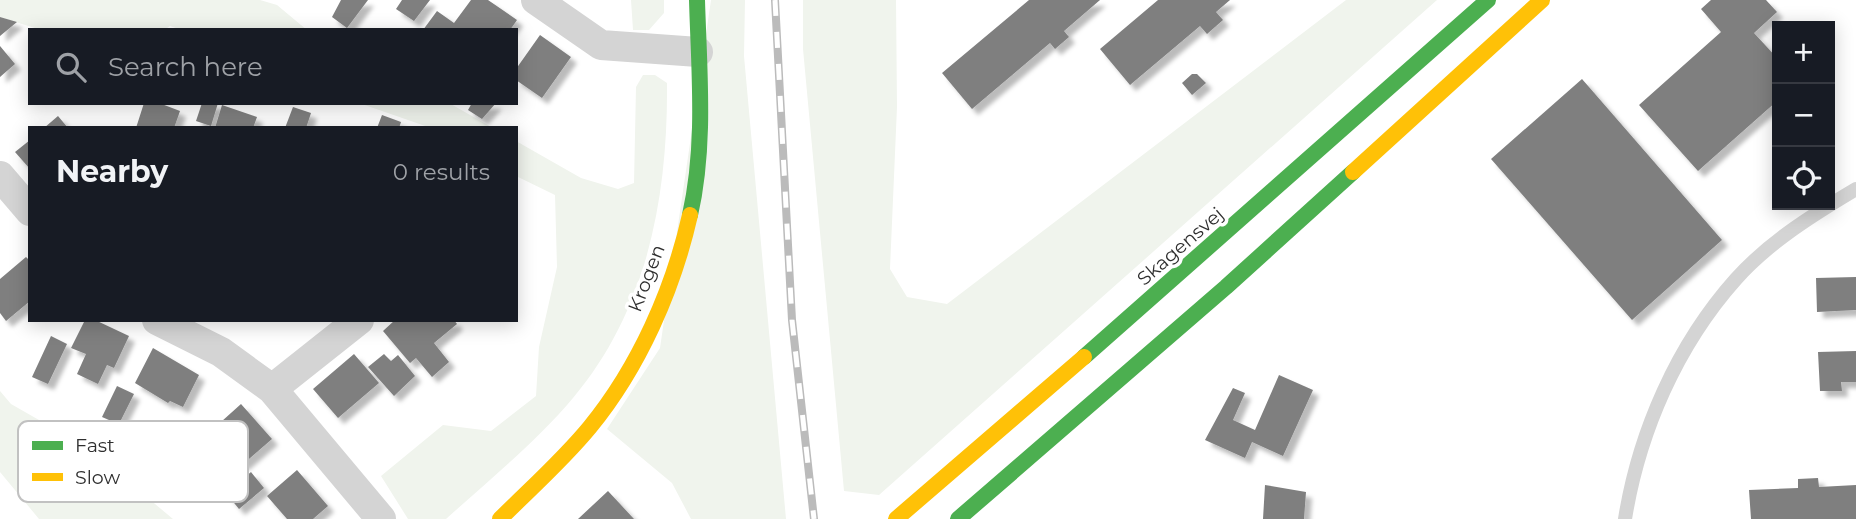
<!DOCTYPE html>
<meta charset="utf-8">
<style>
body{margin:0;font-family:Montserrat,sans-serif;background:#242831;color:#f1f3f6}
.controls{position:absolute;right:21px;top:21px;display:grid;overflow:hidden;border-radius:0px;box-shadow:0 4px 18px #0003}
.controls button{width:63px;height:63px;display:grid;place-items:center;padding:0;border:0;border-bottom:2px solid #363941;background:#171b24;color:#f1f3f6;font:35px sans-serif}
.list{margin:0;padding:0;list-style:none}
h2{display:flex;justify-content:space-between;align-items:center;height:91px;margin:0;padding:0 28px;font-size:30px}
h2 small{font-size:23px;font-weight:400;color:#9ea1a6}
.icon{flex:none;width:38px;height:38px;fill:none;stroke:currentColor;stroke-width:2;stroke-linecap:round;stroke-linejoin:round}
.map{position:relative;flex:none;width:1856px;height:519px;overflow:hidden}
.search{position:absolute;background:#171b24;box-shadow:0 4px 18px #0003;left:28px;top:28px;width:490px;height:77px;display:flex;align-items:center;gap:18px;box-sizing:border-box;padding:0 24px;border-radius:0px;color:#9ea1a6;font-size:26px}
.panel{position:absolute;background:#171b24;box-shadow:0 4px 18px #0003;left:28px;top:126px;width:490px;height:196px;border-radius:0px}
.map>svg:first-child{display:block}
.green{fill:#f0f4ed}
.building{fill:#7f7f7f;filter:url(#shadow)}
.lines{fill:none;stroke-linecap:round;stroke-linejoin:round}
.lane{stroke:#d4d4d4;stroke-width:14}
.street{stroke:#d4d4d4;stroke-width:30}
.fast{stroke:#4caf50;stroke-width:16}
.slow{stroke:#ffc107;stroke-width:16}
.rail-casing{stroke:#bbb;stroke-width:8}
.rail{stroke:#fff;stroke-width:5;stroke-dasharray:16;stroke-linecap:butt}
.labels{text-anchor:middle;stroke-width:7;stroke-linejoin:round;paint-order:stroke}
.street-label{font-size:19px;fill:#2f2f2f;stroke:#fff}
.key{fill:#fff;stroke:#c1c1c1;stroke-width:2}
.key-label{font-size:19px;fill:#2f2f2f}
</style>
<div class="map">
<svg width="1856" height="519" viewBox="0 0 1856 519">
<defs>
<filter id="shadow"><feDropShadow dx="6" dy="6" stdDeviation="2" flood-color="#0004"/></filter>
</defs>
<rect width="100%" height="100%" fill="#fff"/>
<!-- green -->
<path class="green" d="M0,0H260L277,5L307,30H182L170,26L164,30H41L0,17Z
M631,0H664V13L649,30H633Z
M711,0H745L744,56L786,519H691L672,483L607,429L660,348Z
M803,0H896L897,107L890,269L907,297L947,304L1346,0H1437L879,495L844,491L803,49Z
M643,75H655L667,83C668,195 648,309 573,398C536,442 489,480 446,519H408L381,476L443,425L491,431L536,396L539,347L557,267L555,195L516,176V141L581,178L618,189L634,183L636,87Z
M359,103H449L493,128H431Z
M0,391L11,404L88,448L173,519H39L0,472Z"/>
<!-- building -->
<path class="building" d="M341,0H368L347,28L332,17Z
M402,0H430L414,21L396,9Z
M471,0H488L517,20L510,30H423L437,11L454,23Z
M1029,0H1100L1064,31L1069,37L1055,49L1050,43L972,109L942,73Z
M1158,0H1230L1216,12L1223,20L1207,34L1200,26L1130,85L1100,49Z
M1711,0H1766L1777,12L1754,33L1777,58V101L1698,171L1639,105L1721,32L1701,9Z
M0,17L17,22L0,36Z
M540,35L571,57L542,98L516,80V69Z
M0,46L15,64L0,77Z
M1192,74H1197L1206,83L1192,95L1182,83Z
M1582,79L1722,240L1632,320L1491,159Z
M144,103H159L180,111L174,128H136Z
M202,103H218L211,126L196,121Z
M472,103H496L482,119L468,110Z
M222,105L257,117L253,128H215Z
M293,107L311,113L306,128H285Z
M382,115L401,122L399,128H377Z
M58,116L68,128H44Z
M30,140V169L15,152Z
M26,257L30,261V301L6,321L0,313V279Z
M1856,277V310L1817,312L1816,278Z
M85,320H95L129,336L114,368L107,365L98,384L77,374L86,354L71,348Z
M395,320H454L457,324L434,343L449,362L432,377L416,358L410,363L383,331Z
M51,336L67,344L48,384L32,377Z
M153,348L199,375L183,407L170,401L168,403L135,383Z
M1856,351V382H1841L1842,391H1820L1818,352Z
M354,354L379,383L338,418L313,389Z
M384,354L391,361L398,355L415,376L394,396L368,367Z
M1279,375L1313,390L1283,456L1252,442L1245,458L1205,440L1233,388L1245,393L1233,420L1255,430Z
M117,386L134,394L114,434L105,430L109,420L102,417Z
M241,404L272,439L242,465L212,430Z
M297,470L328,506L313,519H287L267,496Z
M251,472L264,488L239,509L226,493Z
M1818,478L1819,487L1856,485V519H1751L1749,490L1798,488V479Z
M1265,485L1306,492L1304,519H1263Z
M608,491L634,519H578Z"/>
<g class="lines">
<!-- lane -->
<path class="lane" d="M1625,519C1639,432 1677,345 1736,279C1769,242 1814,214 1856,189"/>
<!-- street -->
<path class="street" d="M536,0L601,45L698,52
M0,176L30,211
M157,320L221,352L272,389L381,519
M272,389L359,320"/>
<!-- fast -->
<path class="fast" d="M690,215C706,145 699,71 697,0
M1084,357L1488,0
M958,519L1226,287L1353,172"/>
<!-- slow -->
<path class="slow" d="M1353,172L1542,0
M500,519C530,489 563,460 590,427C639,367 673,290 690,215
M896,519L1084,357"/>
<defs>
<path id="rail" d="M775,0L792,320L814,519"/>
</defs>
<!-- rail casing -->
<use href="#rail" class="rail-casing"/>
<!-- rail -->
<use href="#rail" class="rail"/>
</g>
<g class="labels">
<!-- street labels -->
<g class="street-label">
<text transform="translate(1180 246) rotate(-41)" y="7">Skagensvej</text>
<text transform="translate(646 278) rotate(-69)" y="7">Krogen</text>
</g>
</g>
<!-- legend -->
<rect x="18" y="421" width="230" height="81" rx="10" class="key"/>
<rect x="32" y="441" width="31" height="9" fill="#4caf50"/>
<rect x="32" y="473" width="31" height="8" fill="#ffc107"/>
<g class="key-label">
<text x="75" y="452">Fast</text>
<text x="75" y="484">Slow</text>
</g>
</svg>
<div class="controls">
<button>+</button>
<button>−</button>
<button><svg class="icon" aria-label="locate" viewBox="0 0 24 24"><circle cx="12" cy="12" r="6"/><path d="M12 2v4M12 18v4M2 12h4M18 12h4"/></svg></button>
</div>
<div class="search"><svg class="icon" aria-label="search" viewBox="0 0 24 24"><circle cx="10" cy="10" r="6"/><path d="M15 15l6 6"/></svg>Search here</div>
<section class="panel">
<h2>Nearby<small>0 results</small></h2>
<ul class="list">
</ul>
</section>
</div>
